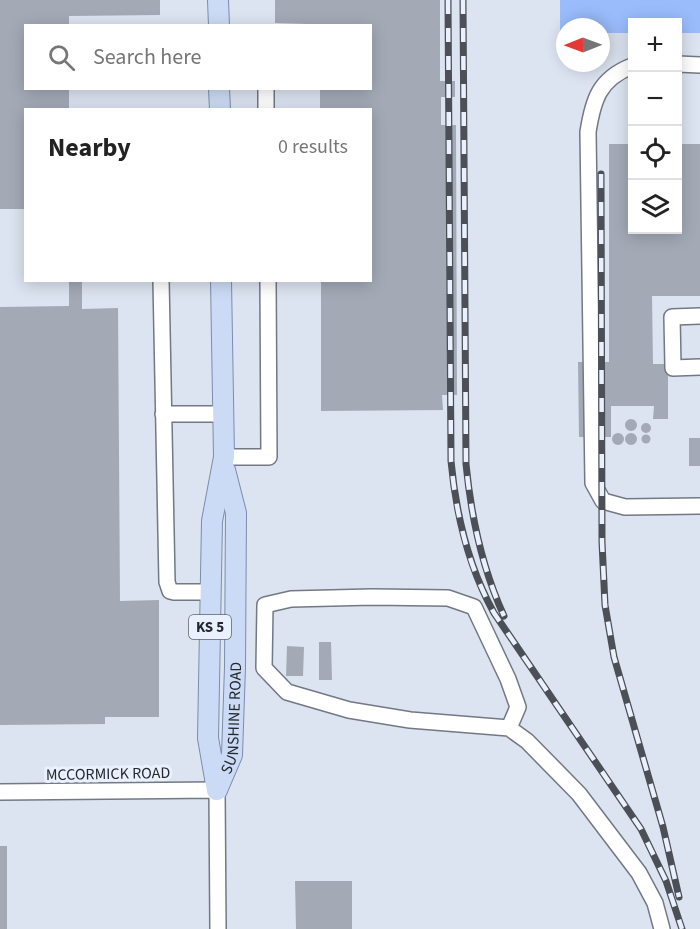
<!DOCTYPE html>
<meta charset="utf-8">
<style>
body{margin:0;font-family:"Source Sans 3",sans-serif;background:#f2f2f2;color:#222}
.controls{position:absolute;right:18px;top:18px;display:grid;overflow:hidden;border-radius:0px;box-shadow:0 3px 15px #0003}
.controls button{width:54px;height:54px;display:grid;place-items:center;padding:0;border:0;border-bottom:2px solid #e0e0e0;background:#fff;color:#222;font:30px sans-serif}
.compass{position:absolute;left:556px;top:18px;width:54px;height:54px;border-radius:50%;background:#fff;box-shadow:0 3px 15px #0003;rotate:269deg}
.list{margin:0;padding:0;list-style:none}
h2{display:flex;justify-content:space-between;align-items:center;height:78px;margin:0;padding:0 24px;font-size:26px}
h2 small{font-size:20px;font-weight:400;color:#767676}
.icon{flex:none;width:33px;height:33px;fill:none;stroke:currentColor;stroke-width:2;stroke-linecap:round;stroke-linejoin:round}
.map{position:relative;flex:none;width:700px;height:929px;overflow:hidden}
.search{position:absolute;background:#fff;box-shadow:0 3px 15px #0003;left:24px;top:24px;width:348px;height:66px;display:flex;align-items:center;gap:15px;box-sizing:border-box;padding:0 21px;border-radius:0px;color:#767676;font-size:22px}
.panel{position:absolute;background:#fff;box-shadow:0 3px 15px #0003;left:24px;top:108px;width:348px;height:174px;border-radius:0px}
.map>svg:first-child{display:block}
.green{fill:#9abcfb}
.building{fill:#a3aab6}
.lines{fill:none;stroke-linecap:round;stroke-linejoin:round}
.minor-casing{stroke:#727884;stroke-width:18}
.major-casing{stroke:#7b8daa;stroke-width:22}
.minor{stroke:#fff;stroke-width:15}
.major{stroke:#ccdbf5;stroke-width:20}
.rail-casing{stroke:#4c5056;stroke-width:7}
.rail{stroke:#eaf1fe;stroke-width:4.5;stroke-dasharray:14;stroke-linecap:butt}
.labels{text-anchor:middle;stroke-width:6;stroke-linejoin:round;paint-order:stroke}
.shield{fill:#eaf1fe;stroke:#60646b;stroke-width:1.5}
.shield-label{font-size:15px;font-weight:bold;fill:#25282c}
.street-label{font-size:16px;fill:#25282c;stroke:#eaf1fe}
</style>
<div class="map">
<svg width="700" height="929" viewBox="0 0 700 929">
<rect width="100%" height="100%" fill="#dce4f1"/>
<!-- green -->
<path class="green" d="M560,0H700V33H678V22H632V33H601V27H565V33H560Z"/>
<!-- building -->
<path class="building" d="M0,0H160V15L69,16V26H26V88H69V110H26V209H0Z
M275,0H440V81H455V97H441V125H456L457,395H442L443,410L321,411V280H370V110H320V88H370V26L275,23Z
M609,144H632V230H678V144H700V296H652L653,364H668V419H653L654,406H611V437H579L578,362H609Z
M69,280H82V309L118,308L120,601L159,600V717H105V724L0,725V307L69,306Z
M625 425a6 6 0 1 1 12 0a6 6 0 1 1-12 0Z
M641 428a5 5 0 1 1 10 0a5 5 0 1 1-10 0Z
M625 439a6 6 0 1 1 12 0a6 6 0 1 1-12 0Z
M612 439a6 6 0 1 1 12 0a6 6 0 1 1-12 0Z
M641.5 439a4.5 4.5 0 1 1 9 0a4.5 4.5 0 1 1-9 0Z
M689,438H700V466H689Z
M319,642H331L332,680H319Z
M287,646L304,647L303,676H286Z
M0,846H7V929H0Z
M295,881H352V929H296Z"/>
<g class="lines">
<defs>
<path id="minor" d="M678,64L700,65
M632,66C599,79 593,100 588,132L593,483L603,501L625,507L700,506
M266,88V110
M161,280L167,582L170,591L174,592H211
M700,316L672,317L673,368L700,367
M163,414H223
M224,457H269L268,280
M372,597L448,598L474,607L508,679L518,707L509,728L410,720L349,710L287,692L264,668L265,605L291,599Z
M509,728L527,741L579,794L639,873L655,903L662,929
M0,792L217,790L218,929"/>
<g id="major">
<path d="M218,0L219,26"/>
<path d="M219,88L220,110"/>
<path d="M217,790L208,738L212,521L224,457L221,280"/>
<path id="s1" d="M217,790L232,755L235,667L236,513L225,470"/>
</g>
</defs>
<!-- minor casing -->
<use href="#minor" class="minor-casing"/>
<!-- major casing -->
<use href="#major" class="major-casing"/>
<!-- minor -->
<use href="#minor" class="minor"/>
<!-- major -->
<use href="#major" class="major"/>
<defs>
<path id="rail" d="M448,0L451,461C456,515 468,566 494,613L641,829L666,881L682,929
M463,0L466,464C471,516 482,568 504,616
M601,174L602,542L605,605L614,657L663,827L679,897"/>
</defs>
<!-- rail casing -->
<use href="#rail" class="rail-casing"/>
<!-- rail -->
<use href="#rail" class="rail"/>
</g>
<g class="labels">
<!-- shield labels -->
<rect class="shield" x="189" y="615" width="42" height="24" rx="4.5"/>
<g class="shield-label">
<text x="210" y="632">KS 5</text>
</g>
<!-- street labels -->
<g class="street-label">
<text dy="6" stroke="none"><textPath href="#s1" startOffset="75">SUNSHINE ROAD</textPath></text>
<text transform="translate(108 773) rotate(-1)" y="6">MCCORMICK ROAD</text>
</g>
</g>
</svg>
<div class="controls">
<button>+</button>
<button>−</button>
<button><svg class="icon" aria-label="locate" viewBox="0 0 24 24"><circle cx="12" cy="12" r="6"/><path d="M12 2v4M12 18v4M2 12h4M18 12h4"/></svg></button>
<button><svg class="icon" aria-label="layers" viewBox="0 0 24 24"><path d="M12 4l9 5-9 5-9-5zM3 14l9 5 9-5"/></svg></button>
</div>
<svg class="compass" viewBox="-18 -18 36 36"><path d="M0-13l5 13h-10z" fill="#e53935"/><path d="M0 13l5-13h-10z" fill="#767676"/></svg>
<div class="search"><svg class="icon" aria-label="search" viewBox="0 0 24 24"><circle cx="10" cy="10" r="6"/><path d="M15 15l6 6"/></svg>Search here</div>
<section class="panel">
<h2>Nearby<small>0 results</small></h2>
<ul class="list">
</ul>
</section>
</div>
